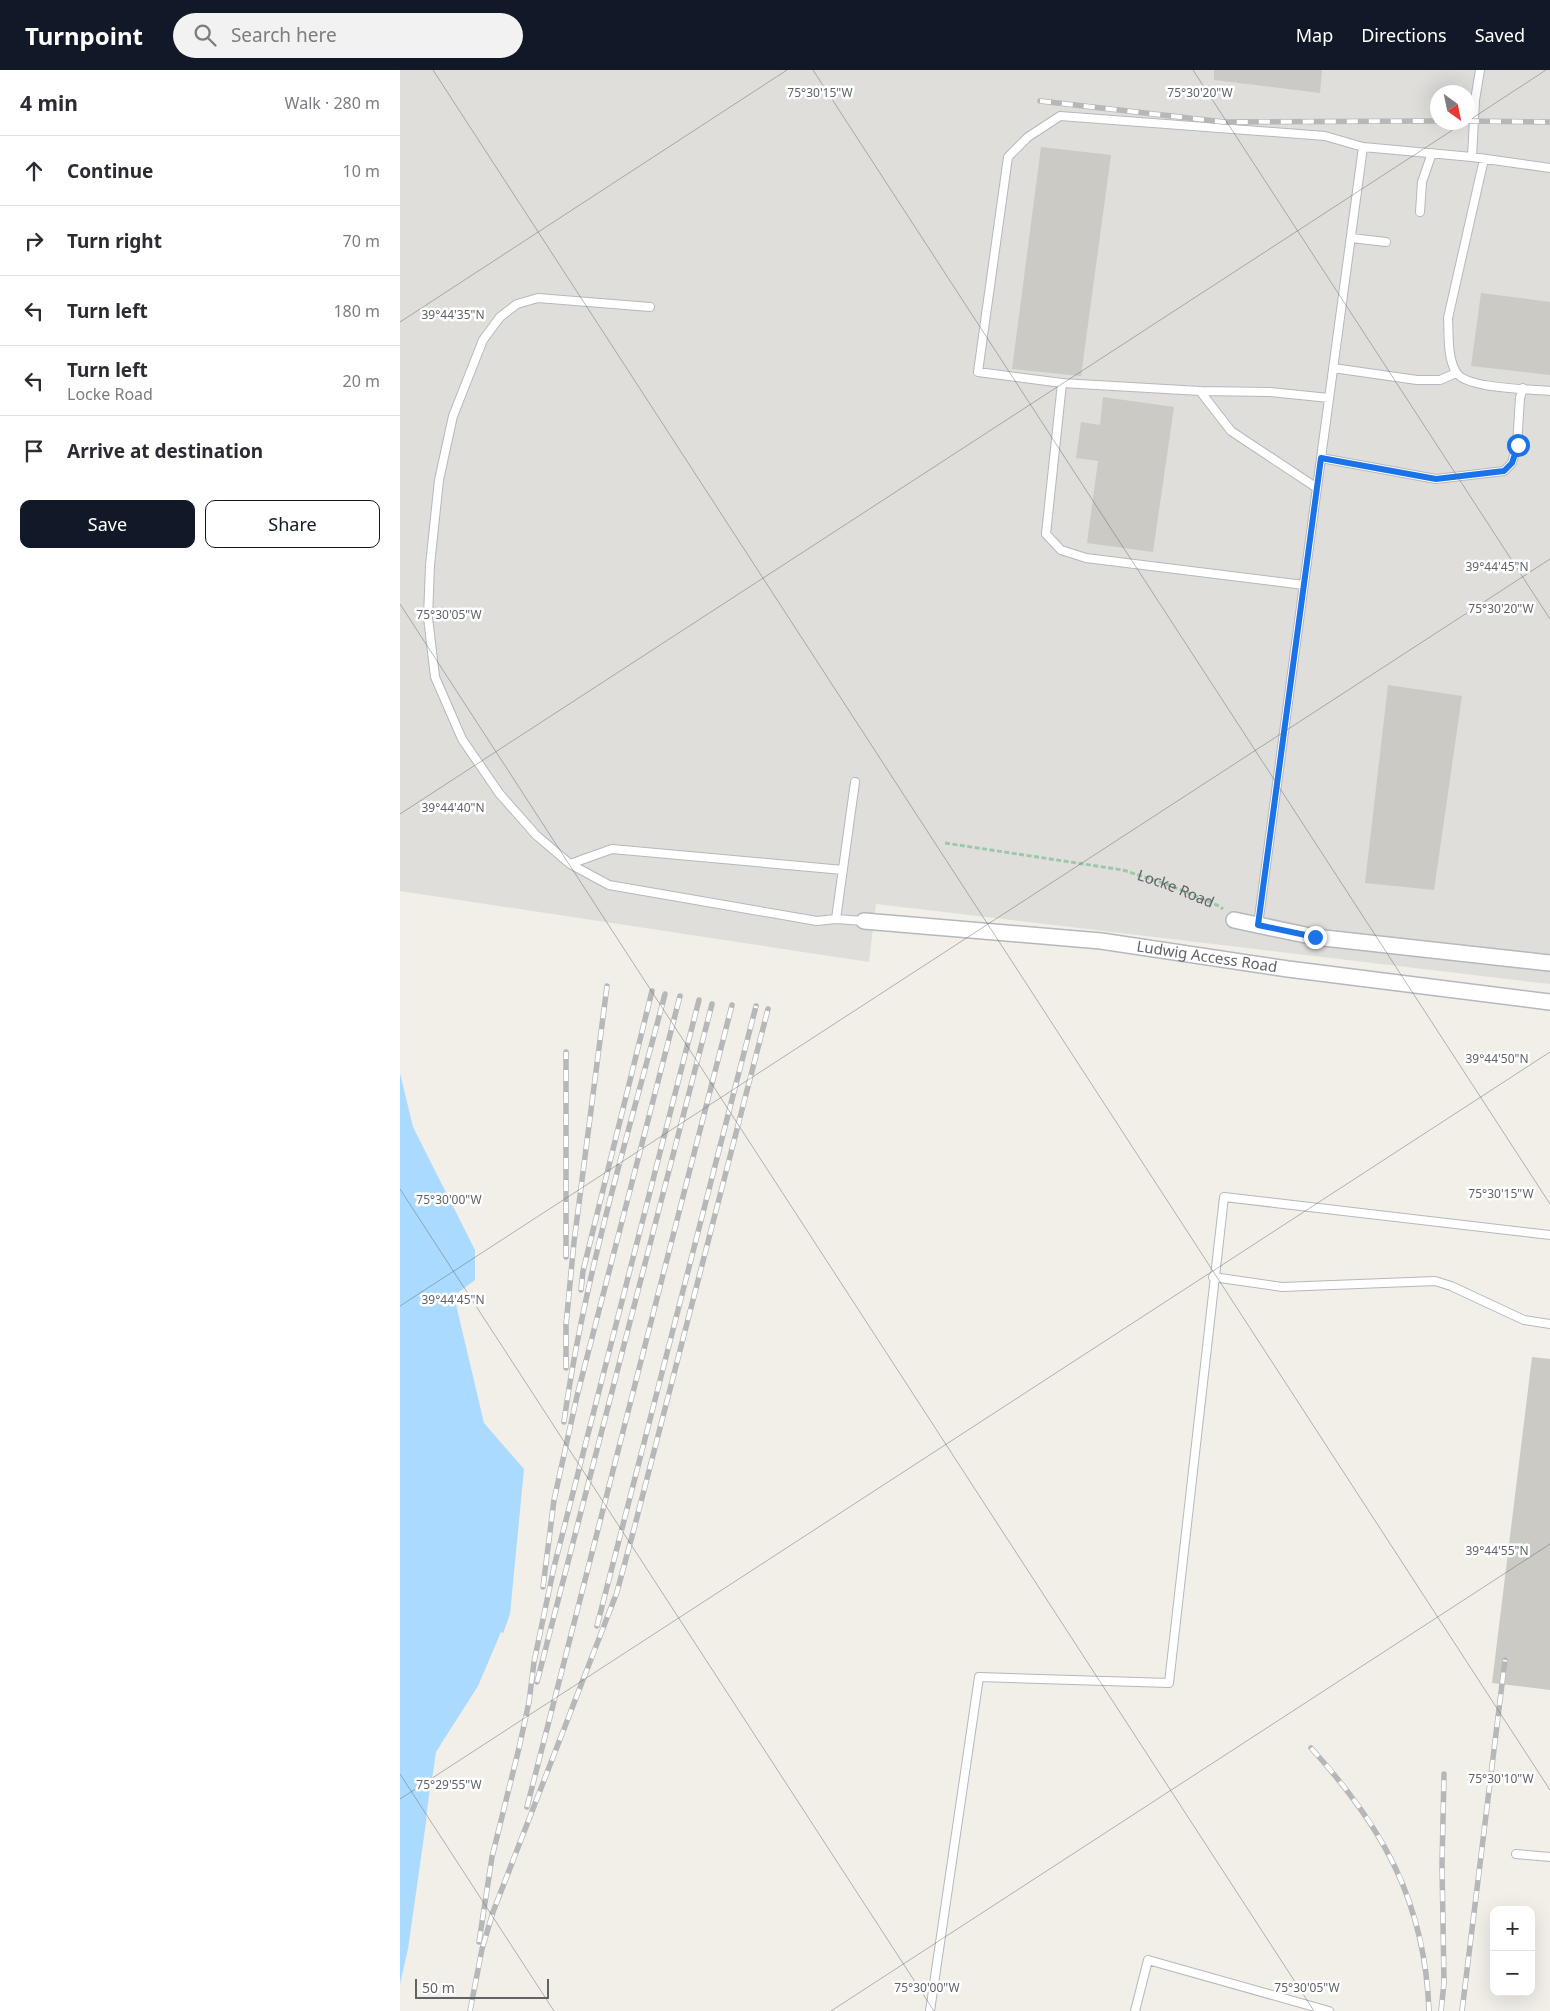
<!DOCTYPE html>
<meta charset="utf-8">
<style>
body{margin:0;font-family:"Noto Sans",sans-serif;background:#f2f2f3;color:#2b2b33}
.controls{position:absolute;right:15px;bottom:15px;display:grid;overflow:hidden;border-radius:10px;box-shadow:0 5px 20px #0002}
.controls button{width:45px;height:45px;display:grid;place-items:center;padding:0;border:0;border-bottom:1px solid #e1e1e2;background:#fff;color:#2b2b33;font:25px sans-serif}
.compass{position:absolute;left:1030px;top:15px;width:45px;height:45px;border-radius:50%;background:#fff;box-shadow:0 5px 20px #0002;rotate:147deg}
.scale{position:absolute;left:15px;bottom:12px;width:134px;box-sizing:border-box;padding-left:5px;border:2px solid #5f6368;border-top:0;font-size:14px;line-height:18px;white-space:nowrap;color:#5f6368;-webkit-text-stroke:4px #fff;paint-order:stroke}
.stop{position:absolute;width:15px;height:15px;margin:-11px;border:4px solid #1a73e8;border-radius:50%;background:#fff}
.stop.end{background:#1a73e8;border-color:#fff;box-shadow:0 1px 5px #0008}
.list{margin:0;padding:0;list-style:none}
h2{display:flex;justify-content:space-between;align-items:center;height:65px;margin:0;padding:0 20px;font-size:21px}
h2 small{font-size:16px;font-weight:400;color:#7c7c81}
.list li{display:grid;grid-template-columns:32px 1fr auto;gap:15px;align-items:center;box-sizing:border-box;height:70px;padding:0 20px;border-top:1px solid #e1e1e2}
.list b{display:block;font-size:19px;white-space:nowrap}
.list p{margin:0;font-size:16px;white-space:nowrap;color:#7c7c81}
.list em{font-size:16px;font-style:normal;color:#7c7c81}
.actions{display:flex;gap:10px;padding:15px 20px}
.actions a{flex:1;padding:11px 0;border:1px solid #111827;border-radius:10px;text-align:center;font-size:18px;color:#111827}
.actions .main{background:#111827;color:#fff}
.icon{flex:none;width:28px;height:28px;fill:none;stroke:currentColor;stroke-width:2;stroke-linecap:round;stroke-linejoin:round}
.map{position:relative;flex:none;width:1150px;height:1941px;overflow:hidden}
header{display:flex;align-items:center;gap:30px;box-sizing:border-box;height:70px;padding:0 25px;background:#111827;color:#fff}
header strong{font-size:24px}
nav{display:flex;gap:28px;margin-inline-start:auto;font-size:18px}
.search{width:350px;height:45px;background:#f2f2f3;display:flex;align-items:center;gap:12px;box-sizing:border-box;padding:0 18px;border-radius:28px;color:#7c7c81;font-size:19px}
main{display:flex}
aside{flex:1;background:#fff}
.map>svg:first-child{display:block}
.industrial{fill:#e0deda;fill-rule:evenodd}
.water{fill:#aadaff}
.pier{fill:#f1efe8}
.building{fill:#cccac5}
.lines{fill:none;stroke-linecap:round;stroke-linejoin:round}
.service-casing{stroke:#b5b8bc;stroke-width:10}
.minor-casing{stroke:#b5b8bc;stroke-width:18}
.path{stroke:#9cc7a9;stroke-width:3;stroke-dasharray:5 2.5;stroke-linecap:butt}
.service{stroke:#fff;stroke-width:8}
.minor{stroke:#fff;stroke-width:15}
.rail-casing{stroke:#b6b7b8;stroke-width:5.5}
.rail{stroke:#fff;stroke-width:4;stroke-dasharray:11;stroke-linecap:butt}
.route{stroke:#1a73e8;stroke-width:6}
.ticks{fill:none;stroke:#5f6368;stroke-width:1;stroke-opacity:0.45}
.labels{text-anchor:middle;stroke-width:5;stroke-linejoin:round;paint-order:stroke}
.street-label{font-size:15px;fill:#5f6368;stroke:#fff}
.ticks-label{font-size:12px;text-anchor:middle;fill:#5f6368;stroke:#fff;stroke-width:5;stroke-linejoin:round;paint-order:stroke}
</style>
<header>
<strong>Turnpoint</strong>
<div class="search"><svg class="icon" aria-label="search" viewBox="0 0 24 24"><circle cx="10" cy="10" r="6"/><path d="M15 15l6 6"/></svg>Search here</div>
<nav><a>Map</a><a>Directions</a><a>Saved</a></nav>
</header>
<main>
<aside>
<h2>4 min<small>Walk · 280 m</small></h2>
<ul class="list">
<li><svg class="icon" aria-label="ahead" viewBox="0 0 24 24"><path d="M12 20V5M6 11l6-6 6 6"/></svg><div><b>Continue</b></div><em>10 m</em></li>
<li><svg class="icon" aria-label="right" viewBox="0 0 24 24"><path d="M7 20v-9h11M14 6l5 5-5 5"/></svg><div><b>Turn right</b></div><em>70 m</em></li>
<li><svg class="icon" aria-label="left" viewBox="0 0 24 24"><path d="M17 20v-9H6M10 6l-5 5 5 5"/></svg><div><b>Turn left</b></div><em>180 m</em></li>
<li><svg class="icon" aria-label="left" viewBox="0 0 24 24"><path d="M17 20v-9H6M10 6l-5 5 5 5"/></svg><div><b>Turn left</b><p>Locke Road</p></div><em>20 m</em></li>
<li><svg class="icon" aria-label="arrive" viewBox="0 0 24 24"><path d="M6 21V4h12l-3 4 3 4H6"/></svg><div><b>Arrive at destination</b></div></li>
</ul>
<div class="actions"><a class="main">Save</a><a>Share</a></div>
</aside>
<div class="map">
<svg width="1150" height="1941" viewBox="0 0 1150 1941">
<rect width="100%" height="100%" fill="#f1efe8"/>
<!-- industrial -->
<path class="industrial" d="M0,0H1150V914L476,834L469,892L0,821ZM1038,22H1068V52H1038Z"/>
<!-- water -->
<path class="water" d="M0,1003L13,1057L75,1180V1210L54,1226L84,1353L124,1399L110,1544L91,1597L36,1682L8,1879L0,1914Z"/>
<!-- pier -->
<path class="pier" d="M101,1562L105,1564L93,1598L39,1681L41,1674L78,1616Z
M37,1688L34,1712L28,1750L26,1747L31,1712Z"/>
<!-- building -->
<path class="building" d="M814,0H922L920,23L814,10Z
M641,77L711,85L681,306L612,299Z
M1081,223L1150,232V305L1071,296Z
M703,327L774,337L753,482L687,473L698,391L676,388L681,352L700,355Z
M988,615L1062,626L1034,820L965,813Z
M1132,1287L1150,1289V1620L1092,1613Z"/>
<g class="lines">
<defs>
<path id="service" d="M1072,87L1075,30L1080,0
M1084,89L1048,248C1049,264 1047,287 1056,302C1065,319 1131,319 1150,321
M1020,142L1022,112L1032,83
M951,168L986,172
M250,237L138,228L117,234L100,247L83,270L53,346L39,410L30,495L28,548L35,607L62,669L99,723L136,765L170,794L209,815L417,851L436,849
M933,298L1017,310H1040L1056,303
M662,313L578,302L608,87L628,67L660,46L925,66L963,77L1072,87L1150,98
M800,321L831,361L917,418
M921,388L1036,409L1104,401L1112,393L1117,375L1120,328L1123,318
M904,515L686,488L661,480L646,464L662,313L800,321L870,322L929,328
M455,712L436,849L464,851
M170,794L212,779L443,800
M858,855L963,77
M813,1207L882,1217L1035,1211L1051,1216L1124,1250L1150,1254
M1116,1784L1150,1787
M530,1941L579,1607L769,1613L824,1127L1150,1165
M735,1941L748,1890L929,1941"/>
<g id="minor">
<path d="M834,850L915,867L1150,893"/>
<path id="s2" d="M464,851L701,871L888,899L1150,932"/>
</g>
</defs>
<!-- service casing -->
<use href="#service" class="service-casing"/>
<!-- minor casing -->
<use href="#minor" class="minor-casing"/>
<!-- path -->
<path class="path" id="s1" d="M545,773L723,800L769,815L819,836L823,839"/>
<!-- service -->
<use href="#service" class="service"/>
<!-- minor -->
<use href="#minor" class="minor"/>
<defs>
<path id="rail" d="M640,31L824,52L1038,51
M1068,51L1150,52
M166,1187V982
M181,1220L183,1201L252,921
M166,1298V1255L174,1172L207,916
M164,1352C184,1206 228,1066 265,924
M143,1517L154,1430L177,1326L280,926
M197,1556L356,936
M137,1612L312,934
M911,1678C983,1757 1025,1832 1029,1941
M127,1737L332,935
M79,1872L92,1787L119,1678L129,1632L134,1592L154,1497L299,930
M70,1941L82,1879L93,1842L200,1566L217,1522L234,1459L368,939
M1041,1941L1044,1913L1042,1795L1044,1704
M1062,1941L1105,1590"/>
</defs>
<!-- rail casing -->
<use href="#rail" class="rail-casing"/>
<!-- rail -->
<use href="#rail" class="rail"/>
</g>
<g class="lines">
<!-- route -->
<path class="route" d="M915,867L858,855L921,388L1036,409L1104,401L1112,393L1118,375"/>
</g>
<!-- ticks -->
<path class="ticks" d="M33,0L1150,1720M413,0L1150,1134M793,0L1150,549M1068,51L1146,0M0,252L387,0M0,534L914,1941M0,744L1065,52M0,1119L534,1941M0,1236L1150,489M0,1704L154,1941M0,1729L1150,982M431,1941L1150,1474"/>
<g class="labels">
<!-- street labels -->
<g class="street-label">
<text dy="5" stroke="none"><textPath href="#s1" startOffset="236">Locke Road</textPath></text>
<text dy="5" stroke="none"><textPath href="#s2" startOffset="345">Ludwig Access Road</textPath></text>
</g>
</g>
<g class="ticks-label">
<text x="420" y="27">75°30'15"W</text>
<text x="800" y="27">75°30'20"W</text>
<text x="53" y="249">39°44'35"N</text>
<text x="1097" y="501">39°44'45"N</text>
<text x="1101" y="543">75°30'20"W</text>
<text x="49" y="549">75°30'05"W</text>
<text x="53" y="742">39°44'40"N</text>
<text x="1097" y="993">39°44'50"N</text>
<text x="1101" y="1128">75°30'15"W</text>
<text x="49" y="1134">75°30'00"W</text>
<text x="53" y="1234">39°44'45"N</text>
<text x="1097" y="1485">39°44'55"N</text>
<text x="1101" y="1713">75°30'10"W</text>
<text x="49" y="1719">75°29'55"W</text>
<text x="527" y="1922">75°30'00"W</text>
<text x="907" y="1922">75°30'05"W</text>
</g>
</svg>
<div class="controls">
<button>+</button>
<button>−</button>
</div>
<svg class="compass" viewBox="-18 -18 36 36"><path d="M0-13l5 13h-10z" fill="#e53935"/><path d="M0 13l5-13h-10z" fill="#7c7c81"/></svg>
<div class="scale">50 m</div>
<div class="stop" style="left:1118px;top:375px"></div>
<div class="stop end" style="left:915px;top:867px"></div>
</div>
</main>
